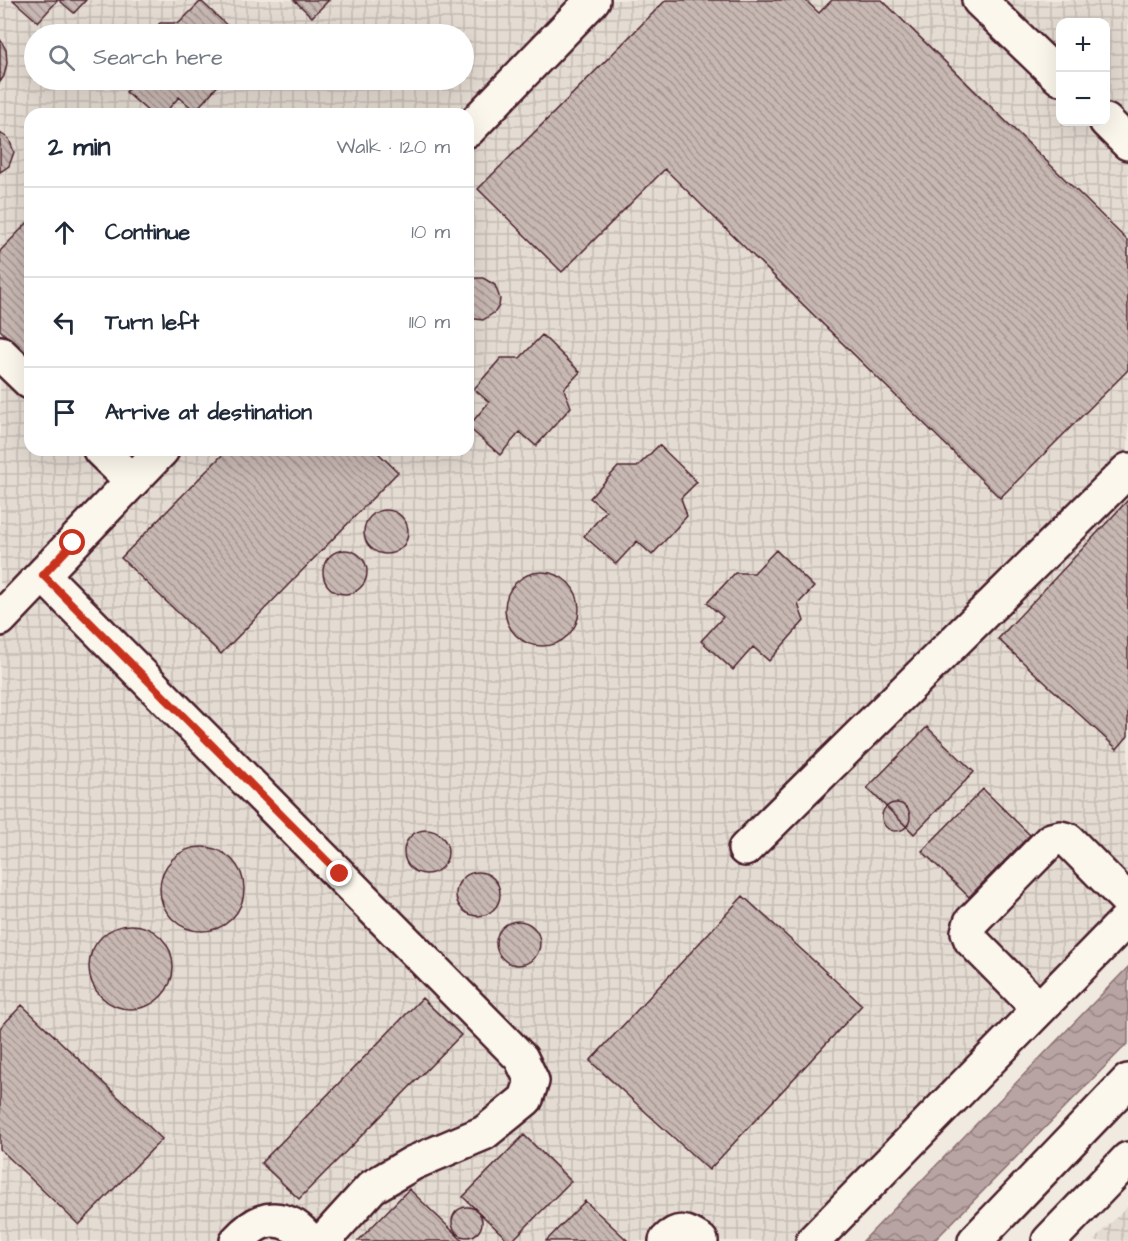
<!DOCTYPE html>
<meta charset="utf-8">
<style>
body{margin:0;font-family:"Architects Daughter",sans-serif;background:#f6f6f7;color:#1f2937}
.controls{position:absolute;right:18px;top:18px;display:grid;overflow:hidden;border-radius:12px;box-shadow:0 6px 24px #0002}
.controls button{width:54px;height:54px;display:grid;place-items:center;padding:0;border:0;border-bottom:2px solid #e0e1e3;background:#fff;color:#1f2937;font:30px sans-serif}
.stop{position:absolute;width:18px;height:18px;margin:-14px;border:4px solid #c8321e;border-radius:50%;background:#fff}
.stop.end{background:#c8321e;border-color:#fff;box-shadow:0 2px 6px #0008}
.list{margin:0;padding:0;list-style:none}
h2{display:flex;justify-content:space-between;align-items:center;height:78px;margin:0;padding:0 24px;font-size:26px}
h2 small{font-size:20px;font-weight:400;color:#747a83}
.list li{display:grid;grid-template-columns:39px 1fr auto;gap:18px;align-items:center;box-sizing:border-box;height:90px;padding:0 24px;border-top:2px solid #e0e1e3}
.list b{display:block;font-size:22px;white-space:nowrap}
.list em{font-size:20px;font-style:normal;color:#747a83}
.icon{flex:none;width:33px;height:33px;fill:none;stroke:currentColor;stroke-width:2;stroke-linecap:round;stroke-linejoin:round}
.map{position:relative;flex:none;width:1128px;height:1241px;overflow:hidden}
.search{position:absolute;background:#fff;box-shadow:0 6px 24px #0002;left:24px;top:24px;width:450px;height:66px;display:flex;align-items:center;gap:15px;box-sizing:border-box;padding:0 21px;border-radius:33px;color:#747a83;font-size:22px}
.panel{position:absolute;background:#fff;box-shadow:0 6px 24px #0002;left:24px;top:108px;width:450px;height:348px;border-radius:18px}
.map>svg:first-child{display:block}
.industrial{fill:url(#industrial-grid);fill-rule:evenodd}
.water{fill:url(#water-waves);stroke:#8c6f72;stroke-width:1.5}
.building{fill:url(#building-back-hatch);stroke:#4a1f2b;stroke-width:1.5}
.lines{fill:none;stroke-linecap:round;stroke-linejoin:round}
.minor-casing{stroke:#4a1f2b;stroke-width:38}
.minor{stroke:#fbf7ec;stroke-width:33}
.route{stroke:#c8321e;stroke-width:8}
</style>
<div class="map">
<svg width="1128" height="1241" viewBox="0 0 1128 1241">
<defs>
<pattern id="industrial-grid" width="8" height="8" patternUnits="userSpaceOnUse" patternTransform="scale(1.5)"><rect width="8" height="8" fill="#e4dbd2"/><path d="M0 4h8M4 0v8" fill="none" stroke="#c5bcb4"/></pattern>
<pattern id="water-waves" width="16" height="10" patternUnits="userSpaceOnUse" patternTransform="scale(1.5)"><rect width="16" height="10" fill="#b8a4a2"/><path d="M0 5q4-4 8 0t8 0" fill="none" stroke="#988584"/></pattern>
<pattern id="building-back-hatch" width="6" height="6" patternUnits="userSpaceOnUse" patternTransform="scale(1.5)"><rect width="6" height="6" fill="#c8b8b3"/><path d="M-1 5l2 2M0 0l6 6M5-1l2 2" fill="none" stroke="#a49592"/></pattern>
</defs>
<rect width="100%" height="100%" fill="#f0eae0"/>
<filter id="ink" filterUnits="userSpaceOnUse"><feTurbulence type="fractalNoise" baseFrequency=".0167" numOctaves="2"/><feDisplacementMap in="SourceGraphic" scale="12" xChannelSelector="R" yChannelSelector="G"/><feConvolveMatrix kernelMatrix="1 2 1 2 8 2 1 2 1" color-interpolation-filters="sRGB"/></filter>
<g filter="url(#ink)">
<!-- industrial -->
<path class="industrial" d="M0,0H1128V936L814,1241H0V622L20,602L0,583ZM1060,22H1106V122H1060ZM34,34H464V80H34ZM30,114H468V450H30Z
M1128,1206V1241H1093Z"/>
<!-- water -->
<path class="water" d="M1128,967V1043L934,1241H863Z"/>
<!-- building -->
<path class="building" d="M13,0H58L38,22Z
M59,0H86L74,13Z
M294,0H329L312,17Z
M666,0H805L819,13L832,0H882L1128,241V370L1000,498L665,169L562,272L478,189Z
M201,1L236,34H150L160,23H179Z
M0,39L6,50L7,63L4,76L0,82Z
M137,80H223L195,111L179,97L164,114H151L126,92Z
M0,133L9,139L14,152L9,166L0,172Z
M30,220V359L0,330V251Z
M476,278H483L495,285L500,299L499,306L495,312L483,320L468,318V280Z
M542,335L580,372L564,389L571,407L536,446L520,432L500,455L468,427L489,402L474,389L501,358H520Z
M659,445L697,482L681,498L687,516L652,555L637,541L616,564L584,536L606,511L590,498L618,467H637Z
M227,450H375L398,472L221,654L121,558Z
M1128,500V736L1117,749L998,639Z
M364 532a22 22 0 1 1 44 0a22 22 0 1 1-44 0Z
M776,550L814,587L798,604L804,621L769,661L753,647L733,670L701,641L723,617L707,603L735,573H754Z
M323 572a22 22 0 1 1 44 0a22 22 0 1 1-44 0Z
M505 609a37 37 0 1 1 74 0a37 37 0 1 1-74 0Z
M927,727L974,772L914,834L867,788Z
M983,789L1030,835L969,897L922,851Z
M882 817a14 14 0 1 1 28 0a14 14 0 1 1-28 0Z
M404 852a22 22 0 1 1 44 0a22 22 0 1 1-44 0Z
M160 889a42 42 0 1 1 84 0a42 42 0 1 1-84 0Z
M456 894a22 22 0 1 1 44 0a22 22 0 1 1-44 0Z
M743,896L862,1005L709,1170L590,1061Z
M496 943a22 22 0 1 1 44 0a22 22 0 1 1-44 0Z
M89 967a42 42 0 1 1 84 0a42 42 0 1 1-84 0Z
M422,998L461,1035L299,1199L261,1163Z
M22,1005L162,1139L79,1225L0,1149V1028Z
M524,1135L571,1181L512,1241H509L463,1197Z
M409,1189L463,1241H358Z
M585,1201L628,1241H546Z
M452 1222a15 15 0 1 1 30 0a15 15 0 1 1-30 0Z"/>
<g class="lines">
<defs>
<path id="minor" d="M979,0L1060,78
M1106,121L1128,143
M468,130L593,0
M0,353L30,382
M100,450L132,481
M43,575L521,1058L532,1081L526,1099L484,1133L413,1163L372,1187L323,1241
M0,619L162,450
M745,849L1128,470
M1039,1009L971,940L968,932L971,922L1051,840L1060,838L1068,840L1128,901
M237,1241C253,1224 269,1213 292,1225C299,1228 305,1236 310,1241
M666,1241C679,1227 686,1232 701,1241
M813,1241L1128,918
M975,1241L1128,1081
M1049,1241L1128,1159"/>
</defs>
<!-- minor casing -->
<use href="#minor" class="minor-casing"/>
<!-- minor -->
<use href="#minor" class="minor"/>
</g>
</g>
<g class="lines" filter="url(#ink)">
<!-- route -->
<path class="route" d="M73,543L43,575L340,874"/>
</g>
</svg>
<div class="controls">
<button>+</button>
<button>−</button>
</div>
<div class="stop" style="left:73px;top:543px"></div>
<div class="stop end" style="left:340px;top:874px"></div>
<div class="search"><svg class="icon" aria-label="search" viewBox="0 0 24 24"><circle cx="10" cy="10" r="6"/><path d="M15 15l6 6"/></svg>Search here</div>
<section class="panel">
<h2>2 min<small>Walk · 120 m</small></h2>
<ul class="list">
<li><svg class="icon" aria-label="ahead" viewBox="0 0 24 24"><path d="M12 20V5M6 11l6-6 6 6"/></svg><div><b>Continue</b></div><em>10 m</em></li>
<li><svg class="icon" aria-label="left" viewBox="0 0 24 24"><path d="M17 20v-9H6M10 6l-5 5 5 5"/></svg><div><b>Turn left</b></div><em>110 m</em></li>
<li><svg class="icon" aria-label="arrive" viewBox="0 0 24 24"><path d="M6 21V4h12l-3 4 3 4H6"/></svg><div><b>Arrive at destination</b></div></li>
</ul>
</section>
</div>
